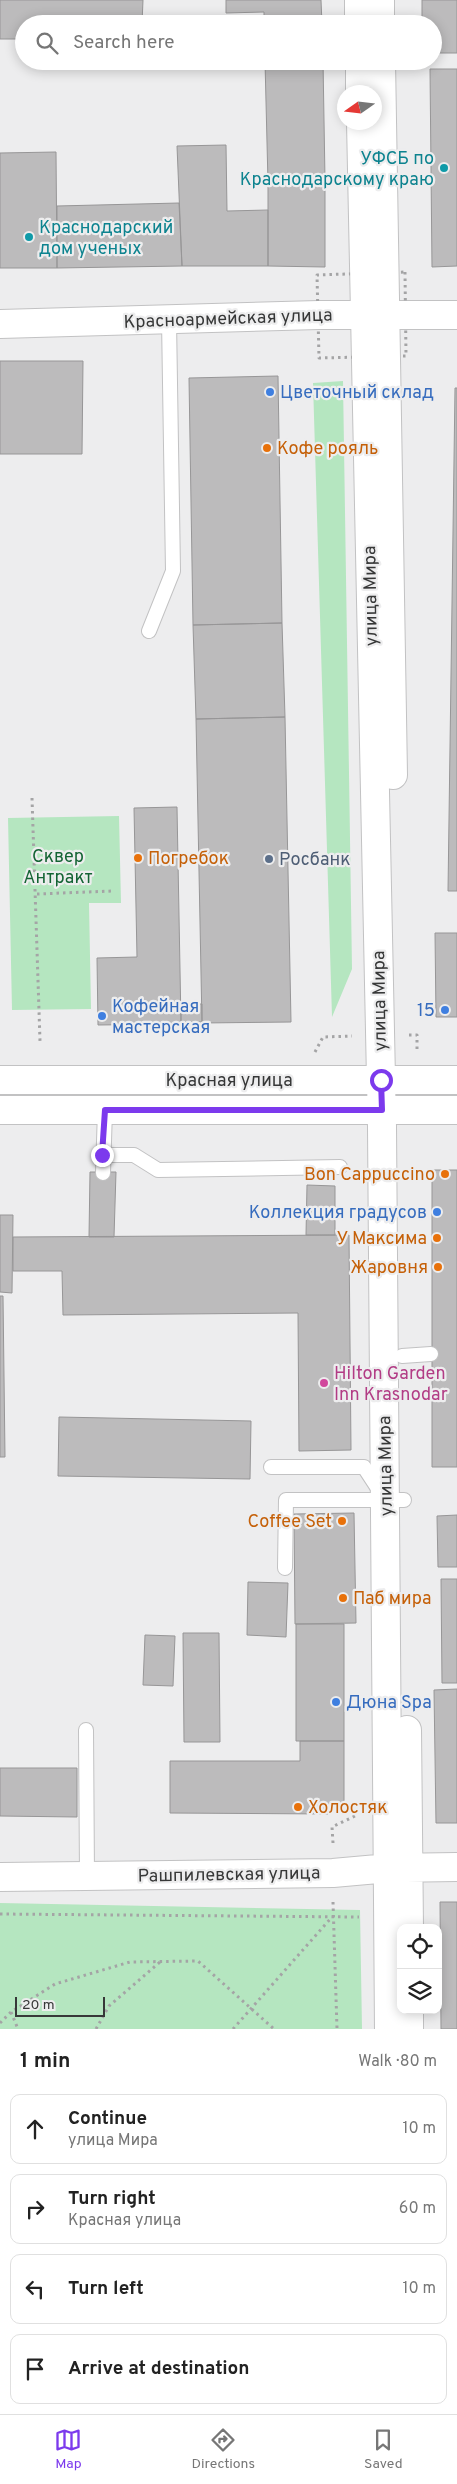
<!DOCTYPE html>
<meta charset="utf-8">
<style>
body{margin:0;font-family:Overpass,sans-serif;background:#f2f2f2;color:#222}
.controls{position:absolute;right:15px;bottom:15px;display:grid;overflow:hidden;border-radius:10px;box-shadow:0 2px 12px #0003}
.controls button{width:45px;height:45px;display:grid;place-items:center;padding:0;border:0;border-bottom:1px solid #e0e0e0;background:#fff;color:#222;font:25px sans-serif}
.compass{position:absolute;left:337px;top:85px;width:45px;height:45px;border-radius:50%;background:#fff;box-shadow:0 2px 12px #0003;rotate:256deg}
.scale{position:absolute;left:15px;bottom:12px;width:90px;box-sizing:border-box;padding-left:5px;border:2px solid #373838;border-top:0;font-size:14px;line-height:18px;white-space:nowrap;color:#373838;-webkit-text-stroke:4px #ededee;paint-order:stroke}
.stop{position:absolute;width:15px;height:15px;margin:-11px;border:4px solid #7c3aed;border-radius:50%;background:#fff}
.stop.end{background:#7c3aed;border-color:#fff;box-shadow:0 1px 5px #0008}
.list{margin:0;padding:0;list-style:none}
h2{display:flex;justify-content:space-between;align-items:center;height:65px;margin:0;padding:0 20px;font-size:21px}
h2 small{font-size:16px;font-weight:400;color:#767676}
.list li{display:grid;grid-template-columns:32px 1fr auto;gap:15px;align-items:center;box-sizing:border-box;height:70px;margin:0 10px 10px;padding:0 10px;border:1px solid #e0e0e0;border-radius:10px}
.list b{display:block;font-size:19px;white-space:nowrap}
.list p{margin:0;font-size:16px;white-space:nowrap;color:#767676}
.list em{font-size:16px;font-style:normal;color:#767676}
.icon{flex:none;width:28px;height:28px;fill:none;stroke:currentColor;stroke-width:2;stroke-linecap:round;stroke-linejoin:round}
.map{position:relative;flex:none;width:457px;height:2029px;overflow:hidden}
.search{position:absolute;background:#fff;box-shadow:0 2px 12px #0003;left:15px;right:15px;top:15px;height:55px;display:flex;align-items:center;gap:12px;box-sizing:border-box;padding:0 18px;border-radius:28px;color:#767676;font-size:19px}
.sheet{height:385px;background:#fff}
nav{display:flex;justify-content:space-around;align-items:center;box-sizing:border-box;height:70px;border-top:1px solid #e0e0e0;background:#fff;font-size:14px;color:#767676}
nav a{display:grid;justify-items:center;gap:2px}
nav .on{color:#7c3aed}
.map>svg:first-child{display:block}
.green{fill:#b5e6c0}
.building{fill:#bcbbbc;stroke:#979697}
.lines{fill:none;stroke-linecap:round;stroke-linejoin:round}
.lane-casing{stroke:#c2c2c3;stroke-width:16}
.secondary-casing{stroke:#c2c2c3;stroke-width:30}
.path{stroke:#a4a4a5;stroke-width:3;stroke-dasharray:2.5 4;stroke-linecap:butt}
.lane{stroke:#fff;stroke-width:14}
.secondary{stroke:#fff;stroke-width:28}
.route{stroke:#7c3aed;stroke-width:6}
.culture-dot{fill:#0f9aa8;stroke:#ededee;stroke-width:2}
.shop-dot{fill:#3f7fe0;stroke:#ededee;stroke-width:2}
.food-dot{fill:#e8710a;stroke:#ededee;stroke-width:2}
.service-dot{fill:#5c6f8a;stroke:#ededee;stroke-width:2}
.hotel-dot{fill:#d1479c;stroke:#ededee;stroke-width:2}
.labels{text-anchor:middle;stroke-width:4.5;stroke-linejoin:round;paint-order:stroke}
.culture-label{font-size:18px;fill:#0d838f;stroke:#ededee;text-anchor:end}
.street-label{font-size:18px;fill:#373838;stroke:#ededee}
.shop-label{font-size:18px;fill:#366cbe;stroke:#ededee;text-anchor:start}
.food-label{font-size:18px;fill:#c56008;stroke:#ededee;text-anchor:start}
.park-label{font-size:18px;fill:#146434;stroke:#ededee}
.service-label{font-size:18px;fill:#4e5e75;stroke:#ededee;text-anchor:start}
.hotel-label{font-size:18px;fill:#b23c85;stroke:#ededee;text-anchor:start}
</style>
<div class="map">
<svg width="457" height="2029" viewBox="0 0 457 2029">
<rect width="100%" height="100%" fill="#ededee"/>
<!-- green -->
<path class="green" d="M343,381L352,969L332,1017L313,383Z
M119,816L121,903H89L91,1009L12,1010L8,818Z
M0,1903L360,1910L362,2029H0Z"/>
<!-- building -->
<path class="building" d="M0,0H143L142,24H24V39H0Z
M226,0H321L322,24H264V12L226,13Z
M422,0H457V53H433V24H422Z
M265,61H323L325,180L268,183Z
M430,69H457V266L432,267Z
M226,145L227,211L268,210V266H182L177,146Z
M56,152L57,268H0V153Z
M325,180V267L268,266V183Z
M179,203L182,266L57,268V206Z
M0,361H83L82,454H0Z
M278,376L282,623L193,625L189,378Z
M455,388H457V891H448Z
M282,623L285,717L196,719L193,625Z
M285,717L291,1022L202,1023L196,719Z
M177,807L181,1024L98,1025L97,958L137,957L134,808Z
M435,933H457V1017H436Z
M181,1004H202V1022H181Z
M432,1170H457V1467H432Z
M90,1172H116L114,1237H89Z
M307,1185L335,1186V1235H306Z
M0,1215H13L12,1293L0,1292Z
M349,1235L351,1450L299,1451L298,1313L63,1315L62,1271H13V1237Z
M0,1296H3L5,1457H0Z
M59,1417L251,1421L250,1479L58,1476Z
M354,1513L356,1623L295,1624L294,1514Z
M457,1515V1567H438L437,1516Z
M441,1579H457V1683H442Z
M248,1582L288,1583L286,1637L247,1635Z
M296,1624H344V1741H296Z
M183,1633H219L220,1742H184Z
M145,1635L175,1636L173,1686L143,1685Z
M457,1689V1823H436L434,1690Z
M300,1741H344V1801L328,1814L170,1813V1761H300Z
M0,1768H77V1817L0,1816Z
M440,1902H457V2029H441Z"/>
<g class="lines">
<defs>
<path id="lane" d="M149,631L173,571L169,320
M102,1155H134L158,1170L340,1167
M103,1173L105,1110
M402,1356L431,1354
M271,1467H364L381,1493
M285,1568L286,1500H404
M86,1730L87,1876"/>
<path id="secondary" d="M359,0V24
M380,0V24
M360,61V92
M381,61L393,775
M361,122L382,1127L389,2029
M0,324L319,315H457
M0,1080H457
M0,1110H457
M407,1730L409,1928
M0,1877L333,1873L389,1868L457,1867
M409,2010V2029"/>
</defs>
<!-- lane casing -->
<use href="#lane" class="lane-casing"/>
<!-- secondary casing -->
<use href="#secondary" class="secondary-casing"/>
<!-- path -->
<path class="path" d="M405,272L406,356L319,358L317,275Z
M32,798L40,1041
M37,894L112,891
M409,1035H417V1050
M315,1052L323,1037L352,1036
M333,1843L332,1827L357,1815
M333,1902L337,2029
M0,1914L359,1917
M11,2012L18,2029
M0,2023L11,2012L55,1984L130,1962L198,1961L274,2029
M96,2029L109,2006L160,1962
M233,2029L332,1917"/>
<!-- lane -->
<use href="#lane" class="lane"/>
<!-- secondary -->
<use href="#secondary" class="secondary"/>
</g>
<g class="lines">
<!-- route -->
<path class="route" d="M102,1155L105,1110H382L381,1080"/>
</g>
<!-- markers -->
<g class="culture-dot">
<circle cx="444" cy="168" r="5"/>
<circle cx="29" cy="237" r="5"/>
</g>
<g class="shop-dot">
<circle cx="270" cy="392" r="5"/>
<circle cx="445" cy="1010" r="5"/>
<circle cx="102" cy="1016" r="5"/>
<circle cx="437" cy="1212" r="5"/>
<circle cx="336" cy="1702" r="5"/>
</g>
<g class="food-dot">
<circle cx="267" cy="448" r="5"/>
<circle cx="138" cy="858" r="5"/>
<circle cx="445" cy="1174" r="5"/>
<circle cx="437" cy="1238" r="5"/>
<circle cx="438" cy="1267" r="5"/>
<circle cx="342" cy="1521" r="5"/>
<circle cx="343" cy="1598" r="5"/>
<circle cx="298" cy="1807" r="5"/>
</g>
<circle class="service-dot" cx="269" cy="859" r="5"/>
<circle class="hotel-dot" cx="324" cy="1383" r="5"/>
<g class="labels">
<!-- culture labels -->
<g class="culture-label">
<text x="434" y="164">УФСБ по<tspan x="434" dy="21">Краснодарскому краю</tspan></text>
<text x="39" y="233" text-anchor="start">Краснодарский<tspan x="39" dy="21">дом ученых</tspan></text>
</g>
<!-- street labels -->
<g class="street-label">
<text transform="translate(228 318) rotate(-2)" y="6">Красноармейская улица</text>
<text transform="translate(370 596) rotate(-91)" y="6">улица Мира</text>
<text transform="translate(379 1001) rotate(-91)" y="6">улица Мира</text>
<text x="229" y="1086">Красная улица</text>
<text transform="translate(385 1466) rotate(-91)" y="6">улица Мира</text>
<text transform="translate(229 1874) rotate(-1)" y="6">Рашпилевская улица</text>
</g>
<!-- shop labels -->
<g class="shop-label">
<text x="280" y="398">Цветочный склад</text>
<text x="112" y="1012">Кофейная<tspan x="112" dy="21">мастерская</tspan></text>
<text x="435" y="1016" text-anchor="end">15</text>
<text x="427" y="1218" text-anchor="end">Коллекция градусов</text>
<text x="346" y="1708">Дюна Spa</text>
</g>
<!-- food labels -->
<g class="food-label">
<text x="277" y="454">Кофе рояль</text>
<text x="148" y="864">Погребок</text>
<text x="435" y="1180" text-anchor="end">Bon Cappuccino</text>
<text x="427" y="1244" text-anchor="end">У Максима</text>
<text x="428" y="1273" text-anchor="end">Жаровня</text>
<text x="332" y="1527" text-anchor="end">Coffee Set</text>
<text x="353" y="1604">Паб мира</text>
<text x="308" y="1813">Холостяк</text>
</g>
<!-- park labels -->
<g class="park-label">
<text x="58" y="862">Сквер<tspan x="58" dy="21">Антракт</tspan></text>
</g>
<!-- service labels -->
<g class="service-label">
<text x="279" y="865">Росбанк</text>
</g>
<!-- hotel labels -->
<g class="hotel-label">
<text x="334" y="1379">Hilton Garden<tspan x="334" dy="21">Inn Krasnodar</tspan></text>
</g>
</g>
</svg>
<div class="controls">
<button><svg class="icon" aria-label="locate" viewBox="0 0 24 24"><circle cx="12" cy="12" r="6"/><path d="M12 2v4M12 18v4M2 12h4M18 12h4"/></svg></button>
<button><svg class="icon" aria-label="layers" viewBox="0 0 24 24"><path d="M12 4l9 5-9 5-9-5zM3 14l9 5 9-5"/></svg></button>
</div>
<svg class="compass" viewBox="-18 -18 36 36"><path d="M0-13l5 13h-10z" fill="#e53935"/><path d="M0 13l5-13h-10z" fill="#767676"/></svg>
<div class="scale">20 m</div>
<div class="stop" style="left:381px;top:1080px"></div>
<div class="stop end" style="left:102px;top:1155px"></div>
<div class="search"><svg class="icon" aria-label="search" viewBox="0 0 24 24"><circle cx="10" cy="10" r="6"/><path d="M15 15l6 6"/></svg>Search here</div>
</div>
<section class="sheet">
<h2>1 min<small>Walk · 80 m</small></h2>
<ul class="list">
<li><svg class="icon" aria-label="ahead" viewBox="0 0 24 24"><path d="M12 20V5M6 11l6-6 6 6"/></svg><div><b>Continue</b><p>улица Мира</p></div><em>10 m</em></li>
<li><svg class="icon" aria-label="right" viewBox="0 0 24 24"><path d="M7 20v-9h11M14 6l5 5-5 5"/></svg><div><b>Turn right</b><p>Красная улица</p></div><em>60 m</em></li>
<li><svg class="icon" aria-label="left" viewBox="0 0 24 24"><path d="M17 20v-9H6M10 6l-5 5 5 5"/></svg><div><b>Turn left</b></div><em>10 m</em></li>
<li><svg class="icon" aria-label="arrive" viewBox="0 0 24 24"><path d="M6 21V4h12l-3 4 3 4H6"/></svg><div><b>Arrive at destination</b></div></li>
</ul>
</section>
<nav>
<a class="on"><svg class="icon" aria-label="map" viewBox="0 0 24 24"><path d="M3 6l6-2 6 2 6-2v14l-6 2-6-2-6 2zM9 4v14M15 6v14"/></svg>Map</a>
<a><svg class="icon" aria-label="directions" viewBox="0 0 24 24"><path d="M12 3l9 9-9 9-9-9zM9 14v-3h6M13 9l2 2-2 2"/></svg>Directions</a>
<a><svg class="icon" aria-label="saved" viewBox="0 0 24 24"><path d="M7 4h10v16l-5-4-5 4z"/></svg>Saved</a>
</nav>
